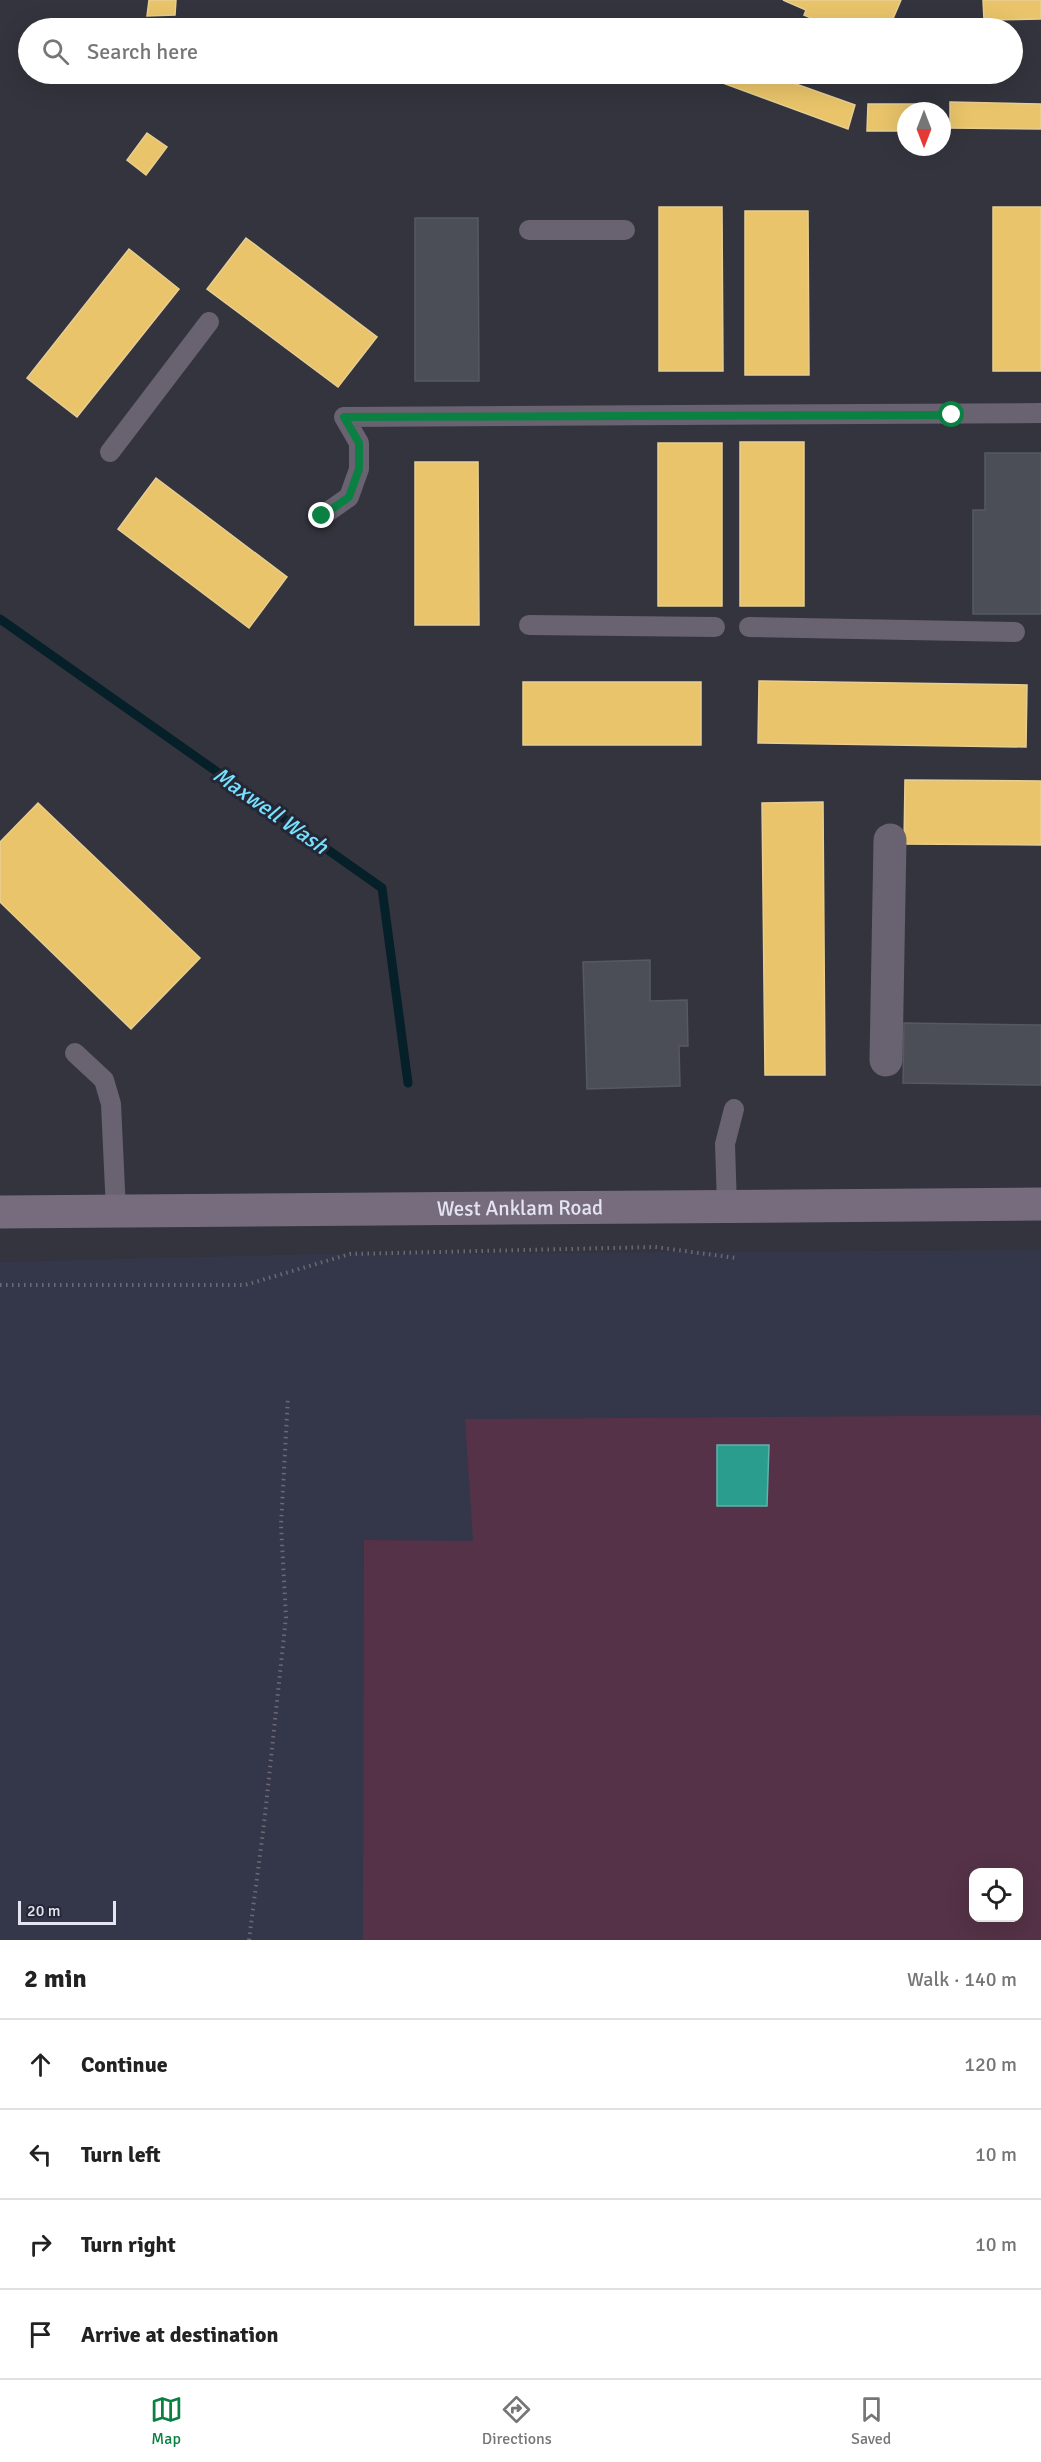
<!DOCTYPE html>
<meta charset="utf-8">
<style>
body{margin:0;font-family:Signika,sans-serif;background:#f2f2f2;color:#222}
.controls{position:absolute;right:18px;bottom:18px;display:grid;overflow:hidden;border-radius:12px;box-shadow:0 6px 24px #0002}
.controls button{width:54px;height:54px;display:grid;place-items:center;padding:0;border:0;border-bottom:2px solid #e0e0e0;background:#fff;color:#222;font:30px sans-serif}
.compass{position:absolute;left:897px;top:102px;width:54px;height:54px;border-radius:50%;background:#fff;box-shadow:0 6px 24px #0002;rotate:180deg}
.scale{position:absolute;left:18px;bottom:15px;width:98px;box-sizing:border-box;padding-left:6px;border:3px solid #e4e5f0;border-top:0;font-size:16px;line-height:21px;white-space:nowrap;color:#e4e5f0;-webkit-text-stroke:4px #252736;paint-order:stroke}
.stop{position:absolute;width:18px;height:18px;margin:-14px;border:4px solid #0b8043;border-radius:50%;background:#fff}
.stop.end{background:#0b8043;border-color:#fff;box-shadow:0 2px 6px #0008}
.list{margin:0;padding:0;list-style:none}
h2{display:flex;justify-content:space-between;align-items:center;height:78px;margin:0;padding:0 24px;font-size:26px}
h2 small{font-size:20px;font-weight:400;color:#767676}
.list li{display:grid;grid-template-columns:39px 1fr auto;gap:18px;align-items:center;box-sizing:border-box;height:90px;padding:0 24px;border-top:2px solid #e0e0e0}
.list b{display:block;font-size:22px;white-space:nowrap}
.list em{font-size:20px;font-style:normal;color:#767676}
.icon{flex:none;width:33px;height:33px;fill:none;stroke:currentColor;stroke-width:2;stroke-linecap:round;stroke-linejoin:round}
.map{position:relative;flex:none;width:1041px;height:1940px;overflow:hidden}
.search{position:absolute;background:#fff;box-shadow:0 6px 24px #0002;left:18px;right:18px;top:18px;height:66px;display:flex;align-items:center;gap:15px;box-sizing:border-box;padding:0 21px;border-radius:33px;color:#767676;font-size:22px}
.sheet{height:438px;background:#fff}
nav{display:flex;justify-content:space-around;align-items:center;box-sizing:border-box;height:84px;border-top:2px solid #e0e0e0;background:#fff;font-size:16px;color:#767676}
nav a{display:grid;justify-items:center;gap:3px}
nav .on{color:#0b8043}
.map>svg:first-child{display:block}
.built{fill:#34364a;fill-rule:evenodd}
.green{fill:#553247;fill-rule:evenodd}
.homes{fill:#e9c46a;stroke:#e8ce92;stroke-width:1.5}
.schools{fill:#2a9d8f;stroke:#62b3ac;stroke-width:1.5}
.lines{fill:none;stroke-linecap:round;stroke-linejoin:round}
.stream{stroke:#052028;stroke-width:9}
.building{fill:#4b4e56;stroke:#565960;stroke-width:1.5}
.path{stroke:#6d6973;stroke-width:4;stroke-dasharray:1.5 4.5;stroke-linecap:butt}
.lane{stroke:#696270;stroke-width:20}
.street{stroke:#696270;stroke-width:33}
.secondary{stroke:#766c7e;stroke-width:33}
.route{stroke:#0b8043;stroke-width:8}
.labels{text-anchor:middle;stroke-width:6;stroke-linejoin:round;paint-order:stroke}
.street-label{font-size:21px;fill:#e4e5f0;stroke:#252736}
.water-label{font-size:22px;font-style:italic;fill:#76e2fe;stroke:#252736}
</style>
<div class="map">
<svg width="1041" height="1940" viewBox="0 0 1041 1940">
<rect width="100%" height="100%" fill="#33343d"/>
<!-- built -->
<path class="built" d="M1041,1250V1940H0V1262L318,1254ZM974,1872H1018V1918H974Z"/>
<!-- green -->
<path class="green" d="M1041,1415V1940H363L364,1540L473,1541L465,1419ZM974,1872H1018V1918H974Z"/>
<!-- homes -->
<path class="homes" d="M149,0H176L175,15L147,16Z
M783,0H901L889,28H835L804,15L806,10Z
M983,0H1041V19L984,20Z
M705,74H768L855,105L848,129L704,76Z
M950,102L1041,104V129L950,128Z
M868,104H918V111H906V131H867Z
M147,133L167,147L146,175L127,160Z
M659,207H722L723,371H659Z
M993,207H1041V371H993Z
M745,211H808L809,375H745Z
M246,238L377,337L338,387L207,289Z
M129,249L179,289L77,417L27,378Z
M740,442H804V606H740Z
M658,443H722V606H658Z
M415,462H478L479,625H415Z
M156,478L287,577L249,628L118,529Z
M759,681L1027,685L1026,747L758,743Z
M523,682H701V745H523Z
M905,780L1041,781V845L904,844Z
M823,802L825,1075H765L762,803Z
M38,803L200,958L131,1029L0,902V842Z"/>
<!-- schools -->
<path class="schools" d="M717,1445H769L767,1506H717Z"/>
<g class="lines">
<!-- stream -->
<path class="stream" d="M0,619L382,888L408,1083"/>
</g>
<!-- building -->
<path class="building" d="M415,218H478L479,381H415Z
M985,453H1041V614H973V510H985Z
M650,960V1001L687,1000L688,1046H679L680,1086L587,1089L583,962Z
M904,1023L1041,1025V1085L903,1083Z"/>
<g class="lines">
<!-- path -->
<path class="path" d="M0,1285H245L350,1254L655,1247L736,1258
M249,1940L264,1824L286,1617L281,1525L288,1397"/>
<!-- lane -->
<path class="lane" d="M529,230H625
M344,417L1041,413
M110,452L209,322
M322,516L349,497L359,469V443L344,417
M529,625L715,627
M749,627L1015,632
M75,1053L104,1080L111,1104L116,1211
M727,1206L725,1144L734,1109"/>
<!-- street -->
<path class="street" d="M886,1060L890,840"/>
<!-- secondary -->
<path class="secondary" id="s1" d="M0,1212L1041,1204"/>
</g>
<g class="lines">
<!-- route -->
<path class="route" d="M322,516L349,497L359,469V443L344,417L952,415"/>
</g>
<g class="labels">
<!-- street labels -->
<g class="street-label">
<text dy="7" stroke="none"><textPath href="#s1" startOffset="520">West Anklam Road</textPath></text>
</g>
<!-- water labels -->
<g class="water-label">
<text transform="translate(271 810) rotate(35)" y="8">Maxwell Wash</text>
</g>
</g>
</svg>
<div class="controls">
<button><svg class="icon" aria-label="locate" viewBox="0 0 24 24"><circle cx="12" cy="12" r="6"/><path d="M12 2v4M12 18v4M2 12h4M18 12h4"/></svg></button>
</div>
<svg class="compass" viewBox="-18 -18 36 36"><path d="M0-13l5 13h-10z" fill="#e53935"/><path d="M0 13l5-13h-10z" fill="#767676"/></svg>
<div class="scale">20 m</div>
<div class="stop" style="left:952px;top:415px"></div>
<div class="stop end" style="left:322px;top:516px"></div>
<div class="search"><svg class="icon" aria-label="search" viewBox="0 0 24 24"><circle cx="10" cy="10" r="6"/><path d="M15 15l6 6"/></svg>Search here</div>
</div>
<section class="sheet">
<h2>2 min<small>Walk · 140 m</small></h2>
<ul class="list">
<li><svg class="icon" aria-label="ahead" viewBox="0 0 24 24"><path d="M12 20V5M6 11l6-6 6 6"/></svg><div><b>Continue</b></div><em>120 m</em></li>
<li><svg class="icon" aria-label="left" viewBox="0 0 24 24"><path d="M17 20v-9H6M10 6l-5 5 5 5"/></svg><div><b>Turn left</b></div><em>10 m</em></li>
<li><svg class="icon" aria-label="right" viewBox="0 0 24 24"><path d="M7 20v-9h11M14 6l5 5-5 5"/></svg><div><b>Turn right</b></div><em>10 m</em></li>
<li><svg class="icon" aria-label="arrive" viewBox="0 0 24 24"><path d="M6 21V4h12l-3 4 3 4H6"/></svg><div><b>Arrive at destination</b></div></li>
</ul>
</section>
<nav>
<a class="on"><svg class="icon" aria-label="map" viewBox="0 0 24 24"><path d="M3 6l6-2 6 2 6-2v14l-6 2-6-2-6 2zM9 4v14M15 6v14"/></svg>Map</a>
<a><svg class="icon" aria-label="directions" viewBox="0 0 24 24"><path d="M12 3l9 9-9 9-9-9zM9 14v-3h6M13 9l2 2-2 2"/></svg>Directions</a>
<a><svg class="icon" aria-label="saved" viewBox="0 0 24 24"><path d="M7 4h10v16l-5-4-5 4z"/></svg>Saved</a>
</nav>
